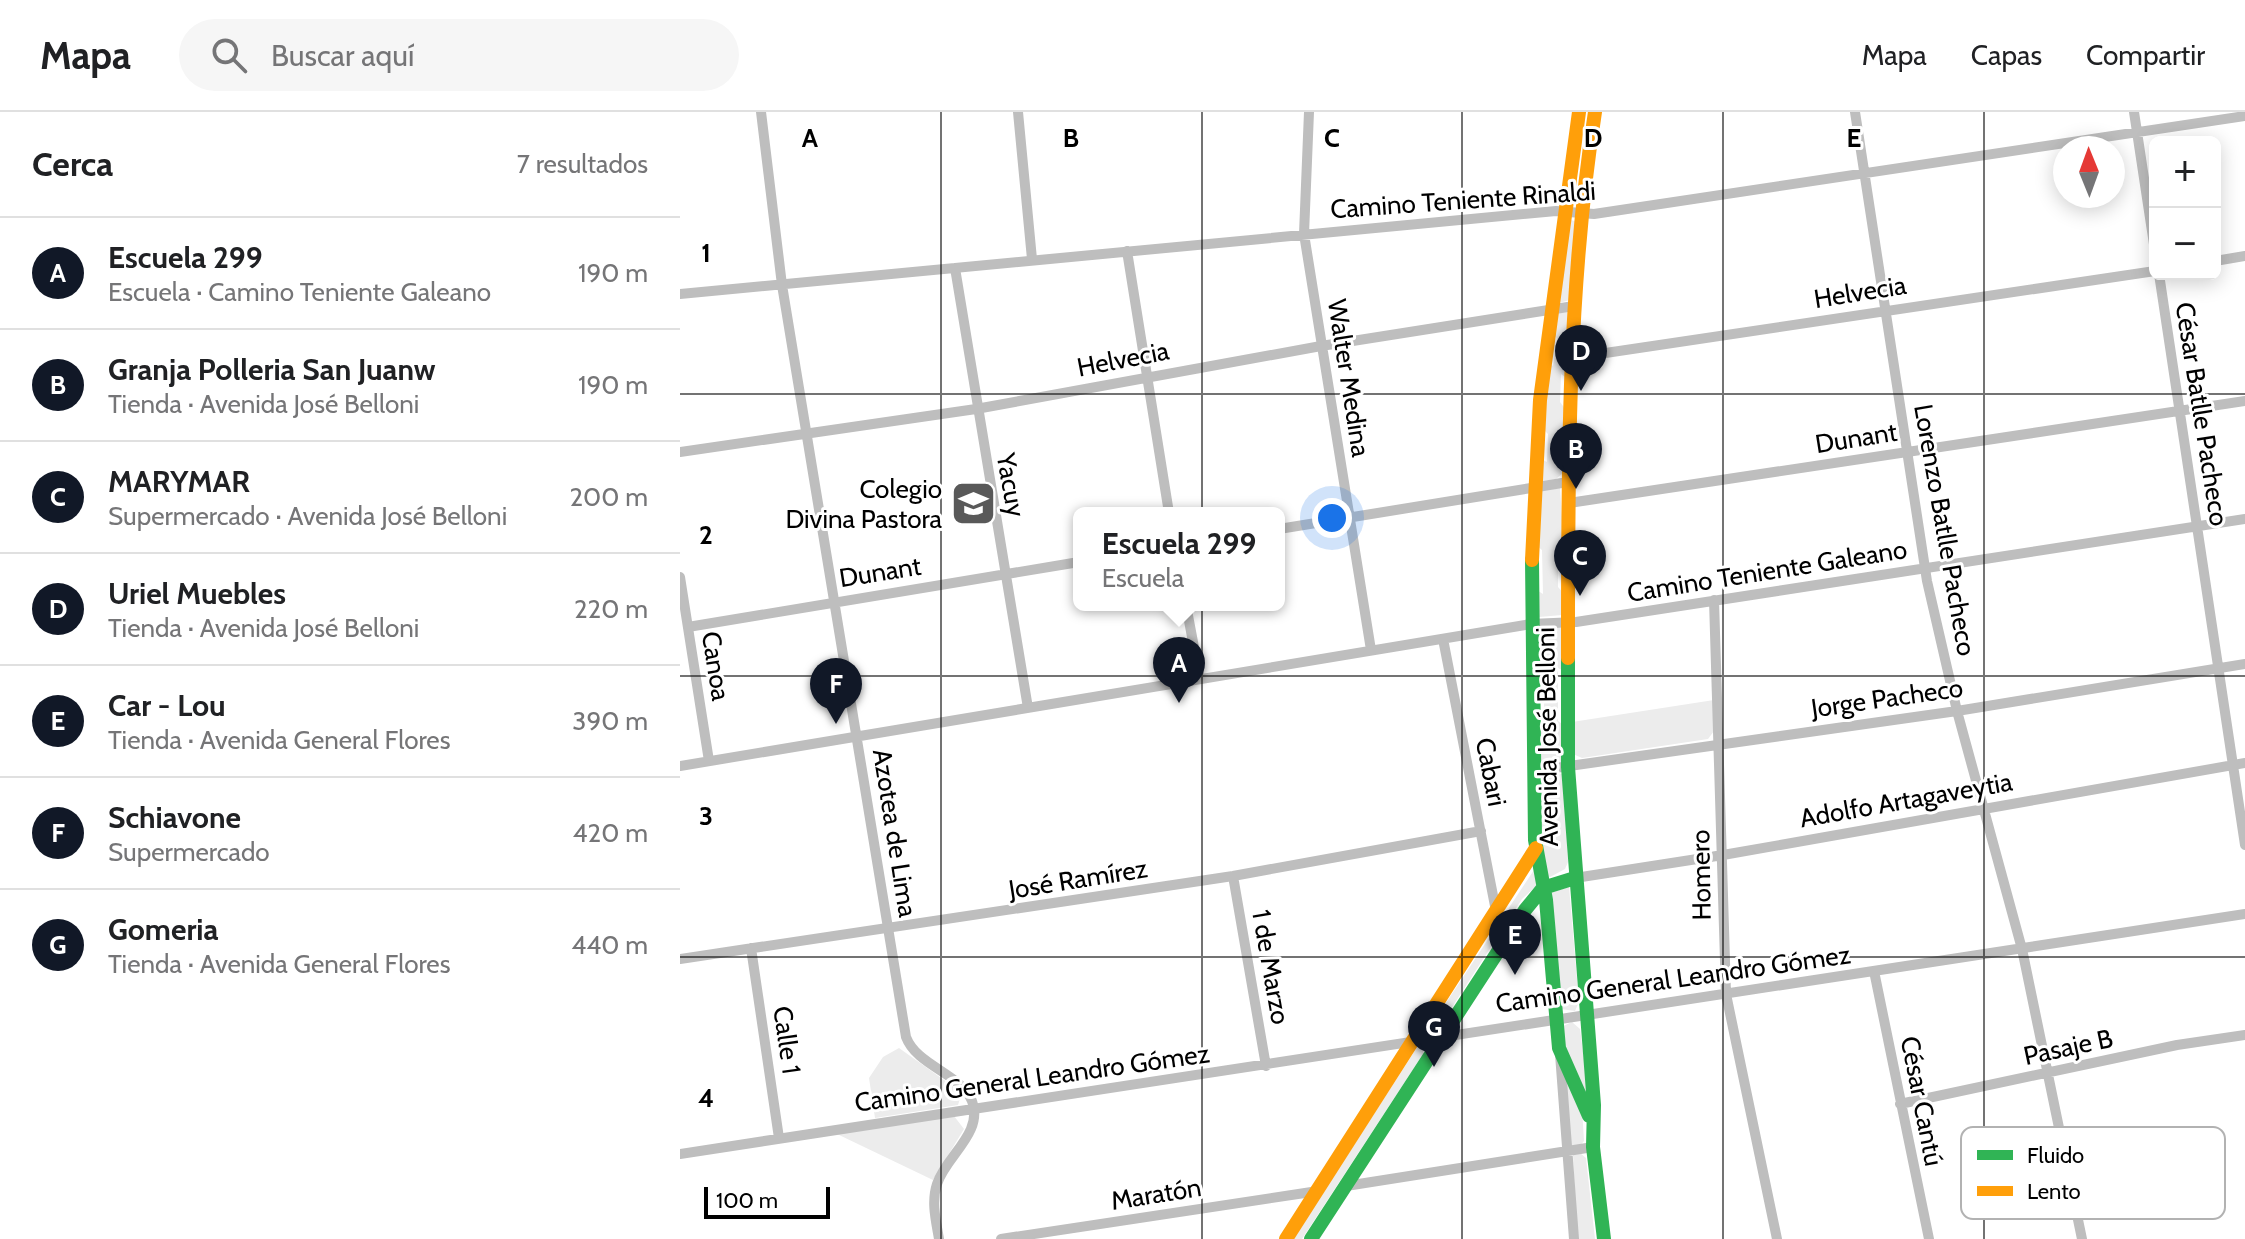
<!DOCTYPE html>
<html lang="es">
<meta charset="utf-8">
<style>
body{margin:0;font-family:Cabin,sans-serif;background:#f6f6f6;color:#202124}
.controls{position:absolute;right:24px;top:24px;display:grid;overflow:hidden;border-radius:12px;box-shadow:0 4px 20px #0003}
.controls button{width:72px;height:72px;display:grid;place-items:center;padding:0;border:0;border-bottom:2px solid #e0e0e0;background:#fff;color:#202124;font:40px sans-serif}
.compass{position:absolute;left:1373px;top:24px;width:72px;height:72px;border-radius:50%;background:#fff;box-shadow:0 4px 20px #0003;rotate:359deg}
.scale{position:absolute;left:24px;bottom:20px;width:126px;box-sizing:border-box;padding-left:8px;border:4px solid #000;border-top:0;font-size:22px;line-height:28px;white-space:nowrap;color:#000;-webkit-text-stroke:6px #fff;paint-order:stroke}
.you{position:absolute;left:652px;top:406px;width:28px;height:28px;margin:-20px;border:6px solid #fff;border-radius:50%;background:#1a73e8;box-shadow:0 0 0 12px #1a73e833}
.badge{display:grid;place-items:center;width:52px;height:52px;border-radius:50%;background:#111827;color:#fff;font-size:26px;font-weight:700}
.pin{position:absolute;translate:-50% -66px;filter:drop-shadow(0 2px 4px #0008)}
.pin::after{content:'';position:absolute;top:42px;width:28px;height:24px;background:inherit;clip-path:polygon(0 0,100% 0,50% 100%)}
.popup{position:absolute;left:393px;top:395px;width:212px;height:104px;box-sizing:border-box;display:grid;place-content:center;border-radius:12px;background:#fff;filter:drop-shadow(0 2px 6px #0005);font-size:26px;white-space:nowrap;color:#757577}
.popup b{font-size:30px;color:#202124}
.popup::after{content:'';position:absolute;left:50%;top:100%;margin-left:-16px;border:16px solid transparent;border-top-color:#fff}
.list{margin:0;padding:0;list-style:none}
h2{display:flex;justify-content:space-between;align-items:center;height:104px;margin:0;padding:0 32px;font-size:34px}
h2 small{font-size:26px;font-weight:400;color:#757577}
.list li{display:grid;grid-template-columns:52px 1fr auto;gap:24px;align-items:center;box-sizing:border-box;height:112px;padding:0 32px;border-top:2px solid #e0e0e0}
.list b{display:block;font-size:30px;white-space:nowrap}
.list p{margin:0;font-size:26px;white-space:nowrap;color:#757577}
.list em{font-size:26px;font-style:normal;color:#757577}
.icon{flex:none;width:44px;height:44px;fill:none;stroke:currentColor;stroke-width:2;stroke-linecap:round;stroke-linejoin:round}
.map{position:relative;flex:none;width:1565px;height:1127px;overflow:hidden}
header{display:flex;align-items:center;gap:48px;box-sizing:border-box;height:112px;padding:0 40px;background:#fff;border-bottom:2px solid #e0e0e0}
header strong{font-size:38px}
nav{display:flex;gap:44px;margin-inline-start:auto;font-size:28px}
.search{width:560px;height:72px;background:#f6f6f6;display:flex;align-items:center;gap:20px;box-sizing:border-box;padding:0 28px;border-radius:44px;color:#757577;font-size:30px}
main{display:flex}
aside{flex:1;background:#fff}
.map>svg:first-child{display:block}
.green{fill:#ececec}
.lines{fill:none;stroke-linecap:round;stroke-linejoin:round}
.street{stroke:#bebebe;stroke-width:10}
.fast{stroke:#30b455;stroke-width:14}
.slow{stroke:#ff9f0a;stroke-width:14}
.grid{fill:none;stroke:#000;stroke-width:2;stroke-opacity:0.55}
.labels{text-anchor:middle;stroke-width:6;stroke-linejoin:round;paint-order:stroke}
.street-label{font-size:26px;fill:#000;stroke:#fff}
.poi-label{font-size:26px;fill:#000;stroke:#fff;text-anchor:end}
.key{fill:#fff;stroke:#b2b2b2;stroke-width:2}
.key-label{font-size:22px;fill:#000}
.grid-label{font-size:26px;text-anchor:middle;font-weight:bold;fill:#000;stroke:#fff;stroke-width:6;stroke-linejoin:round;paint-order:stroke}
</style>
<header>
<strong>Mapa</strong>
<div class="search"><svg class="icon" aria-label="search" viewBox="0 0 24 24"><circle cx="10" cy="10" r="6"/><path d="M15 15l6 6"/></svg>Buscar aquí</div>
<nav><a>Mapa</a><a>Capas</a><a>Compartir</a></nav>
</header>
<main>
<aside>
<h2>Cerca<small>7 resultados</small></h2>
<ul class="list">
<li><span class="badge">A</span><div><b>Escuela 299</b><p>Escuela · Camino Teniente Galeano</p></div><em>190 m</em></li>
<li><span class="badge">B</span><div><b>Granja Polleria San Juanw</b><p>Tienda · Avenida José Belloni</p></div><em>190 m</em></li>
<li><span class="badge">C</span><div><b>MARYMAR</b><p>Supermercado · Avenida José Belloni</p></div><em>200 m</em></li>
<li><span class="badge">D</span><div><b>Uriel Muebles</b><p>Tienda · Avenida José Belloni</p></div><em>220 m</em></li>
<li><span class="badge">E</span><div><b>Car - Lou</b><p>Tienda · Avenida General Flores</p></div><em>390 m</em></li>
<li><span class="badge">F</span><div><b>Schiavone</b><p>Supermercado</p></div><em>420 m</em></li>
<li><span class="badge">G</span><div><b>Gomeria</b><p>Tienda · Avenida General Flores</p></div><em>440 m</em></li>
</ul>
</aside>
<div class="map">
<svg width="1565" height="1127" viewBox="0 0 1565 1127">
<rect width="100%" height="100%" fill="#fff"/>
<!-- green -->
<path class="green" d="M887,107L898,110L890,188L879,191Z
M887,198L888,267L881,262L880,290L886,298L883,361L876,367L862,369L859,346L867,350L868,322L861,315L867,250L873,254L878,228L872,220L874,203Z
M880,376L885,449L878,444V475L885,483L882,503L859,505L855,477L863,482L862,438L856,433L859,379Z
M875,512L884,518V559L878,556V609L885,614L882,650L860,653L858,609L864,613V559L858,552L857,518Z
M1034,588V619L1028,627L902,646L893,642L892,610Z
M873,660L882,662L885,668L888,750L885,757L870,765L867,764L858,705L862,700L859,666Z
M854,758L857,773L842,787L758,917L754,918L752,912Z
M889,775L899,890L895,899L881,897L870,781Z
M892,910L900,917L911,1001L886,948L881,915Z
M738,934L743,935V942L622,1127H613Z
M219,936L278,978L281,983L278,993L195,1006L189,966L203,945Z
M884,966L902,996L904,1029L899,1035L890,1034Z
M274,1004L284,1017L253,1068L157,1022Z
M900,1041L906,1046L915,1127H897L893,1042Z"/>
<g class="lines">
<!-- street -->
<path class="street" d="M81,0L102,173L226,925C237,954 280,961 292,989C304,1021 266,1044 257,1072C251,1090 256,1109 259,1127
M338,0L352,147
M629,0L624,122L691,538
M1175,0L1247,469L1277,599L1342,837L1402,1127
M1454,0L1475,139
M447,139L489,401
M1535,149L1565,144
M275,156L348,596
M1479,162L1565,733
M0,182L876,99L914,102L1565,4
M892,246L1475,159
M0,340L296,297L641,234L894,194
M889,391L1565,289
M599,417L888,370
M0,465L29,649
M1034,488L1046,882L1097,1127
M506,493L520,567
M8,515L399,450
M763,527L816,799
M0,654L851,512L896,510L1565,407
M854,659L1277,599L1565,552
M553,764L586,954
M895,766L1043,743L1565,651
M71,836L99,1026
M0,847L553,764L801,719
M1194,859L1249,1127
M880,942L894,1127
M1220,992L1497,933L1565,923
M0,1042L1565,802
M666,1074L913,1035
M321,1127L638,1079"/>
<!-- fast -->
<path class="fast" d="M852,448L855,728L866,788L879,936L909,1004
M888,546V655L914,993L913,1035L924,1127
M631,1127L845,798L863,776L895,766"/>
<!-- slow -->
<path class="slow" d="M852,448L860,288L899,0
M888,546C888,364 887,180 915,0
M606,1127L856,736"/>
</g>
<!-- grid -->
<path class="grid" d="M261,0V1127M522,0V1127M782,0V1127M1043,0V1127M1304,0V1127M0,282H1565M0,564H1565M0,845H1565"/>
<!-- icons -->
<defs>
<symbol id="school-square" viewBox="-11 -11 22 22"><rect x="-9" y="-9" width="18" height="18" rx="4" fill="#595959" stroke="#fff"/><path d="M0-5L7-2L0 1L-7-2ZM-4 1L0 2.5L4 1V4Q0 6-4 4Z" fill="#fff"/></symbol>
</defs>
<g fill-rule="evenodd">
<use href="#school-square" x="268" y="366" width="51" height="51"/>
</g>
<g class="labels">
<!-- street labels -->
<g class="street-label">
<text transform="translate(783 88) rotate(-4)" y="9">Camino Teniente Rinaldi</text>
<text transform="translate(1180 180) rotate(-9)" y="9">Helvecia</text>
<text transform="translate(443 247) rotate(-11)" y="9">Helvecia</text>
<text transform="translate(669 266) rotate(81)" y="9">Walter Medina</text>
<text transform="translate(1522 302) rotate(81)" y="9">César Batlle Pacheco</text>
<text transform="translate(1176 326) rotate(-9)" y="9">Dunant</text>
<text transform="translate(331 373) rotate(80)" y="9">Yacuy</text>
<text transform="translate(1265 418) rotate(80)" y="9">Lorenzo Batlle Pacheco</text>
<text transform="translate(1087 459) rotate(-9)" y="9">Camino Teniente Galeano</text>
<text transform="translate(200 460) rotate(-9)" y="9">Dunant</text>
<text transform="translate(36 554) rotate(81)" y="9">Canoa</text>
<text transform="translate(1207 586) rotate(-8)" y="9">Jorge Pacheco</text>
<text transform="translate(867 625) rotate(-91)" y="9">Avenida José Belloni</text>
<text transform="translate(811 660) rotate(79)" y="9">Cabari</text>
<text transform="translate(1226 688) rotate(-10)" y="9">Adolfo Artagaveytia</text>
<text transform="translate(215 721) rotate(81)" y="9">Azotea de Lima</text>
<text transform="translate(1021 763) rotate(-91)" y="9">Homero</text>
<text transform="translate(398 767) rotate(-9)" y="9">José Ramírez</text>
<text transform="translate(591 855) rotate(80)" y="9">1 de Marzo</text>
<text transform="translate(993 867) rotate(-8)" y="9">Camino General Leandro Gómez</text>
<text transform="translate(107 928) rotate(82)" y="9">Calle 1</text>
<text transform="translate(1388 935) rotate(-12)" y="9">Pasaje B</text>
<text transform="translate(352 966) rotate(-8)" y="9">Camino General Leandro Gómez</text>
<text transform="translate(1242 989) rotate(79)" y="9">César Cantú</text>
<text transform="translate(476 1082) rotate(-9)" y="9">Maratón</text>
</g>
<!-- poi labels -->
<g class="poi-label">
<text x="262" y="386">Colegio<tspan x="262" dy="30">Divina Pastora</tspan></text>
</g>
</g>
<!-- legend -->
<rect x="1281" y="1015" width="264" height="92" rx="12" class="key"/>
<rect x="1297" y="1038" width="36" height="10" fill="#30b455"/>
<rect x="1297" y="1074" width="36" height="10" fill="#ff9f0a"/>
<g class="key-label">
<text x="1347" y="1051">Fluido</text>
<text x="1347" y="1087">Lento</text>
</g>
<g class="grid-label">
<text x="130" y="35">A</text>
<text x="391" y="35">B</text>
<text x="652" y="35">C</text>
<text x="913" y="35">D</text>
<text x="1174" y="35">E</text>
<text x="26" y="150">1</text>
<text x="26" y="432">2</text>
<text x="26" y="713">3</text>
<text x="26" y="995">4</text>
</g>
</svg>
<div class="controls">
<button>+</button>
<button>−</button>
</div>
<svg class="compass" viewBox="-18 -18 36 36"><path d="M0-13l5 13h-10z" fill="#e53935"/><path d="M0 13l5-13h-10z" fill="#757577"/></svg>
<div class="scale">100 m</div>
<div class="you"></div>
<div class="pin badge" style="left:499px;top:591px">A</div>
<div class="popup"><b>Escuela 299</b>Escuela</div>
<div class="pin badge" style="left:896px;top:377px">B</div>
<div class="pin badge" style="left:900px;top:484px">C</div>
<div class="pin badge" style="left:901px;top:279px">D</div>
<div class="pin badge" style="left:835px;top:863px">E</div>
<div class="pin badge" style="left:156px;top:612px">F</div>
<div class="pin badge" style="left:754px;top:955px">G</div>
</div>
</main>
